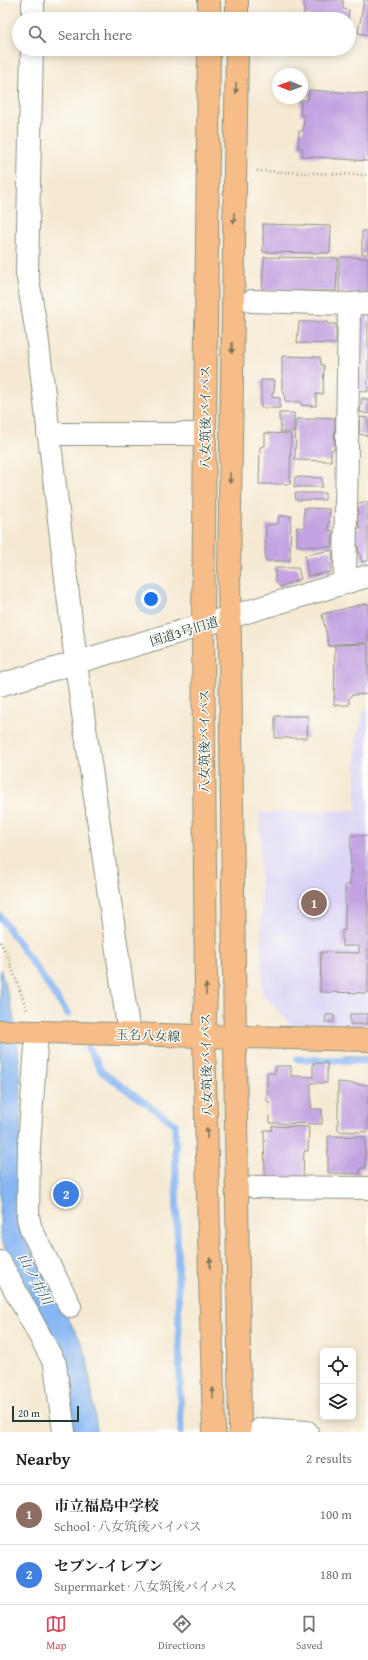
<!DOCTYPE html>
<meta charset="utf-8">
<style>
body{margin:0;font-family:"Gentium Book Plus","Noto Serif JP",serif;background:#f2f2f2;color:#222}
.controls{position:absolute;right:12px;bottom:12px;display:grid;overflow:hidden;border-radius:6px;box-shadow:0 2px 10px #0003}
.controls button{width:36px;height:36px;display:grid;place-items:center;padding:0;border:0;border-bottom:1px solid #e0e0e0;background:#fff;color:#222;font:20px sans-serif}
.compass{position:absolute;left:272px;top:68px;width:36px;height:36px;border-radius:50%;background:#fff;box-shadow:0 2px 10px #0003;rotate:271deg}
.scale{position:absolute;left:12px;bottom:10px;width:67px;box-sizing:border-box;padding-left:4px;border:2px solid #1f3d34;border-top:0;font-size:11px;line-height:14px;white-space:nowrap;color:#1f3d34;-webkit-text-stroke:3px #fdfcf7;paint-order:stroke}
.you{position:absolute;left:151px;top:599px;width:14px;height:14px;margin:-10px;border:3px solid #fff;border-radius:50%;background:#1a73e8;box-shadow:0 0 0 6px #1a73e833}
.badge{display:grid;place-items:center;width:26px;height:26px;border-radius:50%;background:#d1495b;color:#fff;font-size:13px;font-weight:700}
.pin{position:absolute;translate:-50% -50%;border:2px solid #fff;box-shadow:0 1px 4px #0006}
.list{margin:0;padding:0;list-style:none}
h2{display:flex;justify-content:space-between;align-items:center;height:52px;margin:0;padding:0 16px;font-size:17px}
h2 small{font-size:13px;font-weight:400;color:#767676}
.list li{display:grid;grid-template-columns:26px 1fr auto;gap:12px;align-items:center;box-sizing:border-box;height:60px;padding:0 16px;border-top:1px solid #e0e0e0}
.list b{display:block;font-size:15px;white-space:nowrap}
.list p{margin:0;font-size:13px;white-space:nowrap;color:#767676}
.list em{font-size:13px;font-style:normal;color:#767676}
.icon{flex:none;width:22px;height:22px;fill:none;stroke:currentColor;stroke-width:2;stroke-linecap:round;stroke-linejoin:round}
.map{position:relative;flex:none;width:368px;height:1432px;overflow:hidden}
.search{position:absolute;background:#fff;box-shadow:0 2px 10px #0003;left:12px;right:12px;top:12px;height:44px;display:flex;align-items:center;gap:10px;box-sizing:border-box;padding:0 14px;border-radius:22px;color:#767676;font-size:15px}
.sheet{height:172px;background:#fff}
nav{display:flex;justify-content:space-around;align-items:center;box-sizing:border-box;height:56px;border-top:1px solid #e0e0e0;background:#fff;font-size:11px;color:#767676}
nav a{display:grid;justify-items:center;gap:2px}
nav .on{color:#d1495b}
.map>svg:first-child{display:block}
.built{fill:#ddd5f6}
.water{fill:#87b6f2;stroke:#537a93}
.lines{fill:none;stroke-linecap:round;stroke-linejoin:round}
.stream{stroke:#87b6f2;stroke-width:7}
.building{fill:#c3a2e1}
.minor-casing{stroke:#8a9383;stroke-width:24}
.major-casing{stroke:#8a9383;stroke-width:24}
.highway-casing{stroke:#8a9383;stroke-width:24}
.path{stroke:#8a9383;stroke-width:2.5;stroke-dasharray:1 3;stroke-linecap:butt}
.minor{stroke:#fff;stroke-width:22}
.major{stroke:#f7bd88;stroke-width:22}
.highway{stroke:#f7bd88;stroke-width:22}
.oneway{fill:#80775a}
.labels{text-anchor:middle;stroke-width:3;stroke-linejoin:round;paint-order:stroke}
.street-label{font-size:13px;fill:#1f3d34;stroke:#fdfcf7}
.water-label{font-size:14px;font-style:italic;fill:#3e616d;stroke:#fdfcf7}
</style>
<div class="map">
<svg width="368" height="1432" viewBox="0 0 368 1432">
<rect width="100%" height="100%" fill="#fdfcf7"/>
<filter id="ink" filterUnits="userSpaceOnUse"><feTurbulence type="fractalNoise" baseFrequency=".025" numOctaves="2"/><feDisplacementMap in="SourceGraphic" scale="8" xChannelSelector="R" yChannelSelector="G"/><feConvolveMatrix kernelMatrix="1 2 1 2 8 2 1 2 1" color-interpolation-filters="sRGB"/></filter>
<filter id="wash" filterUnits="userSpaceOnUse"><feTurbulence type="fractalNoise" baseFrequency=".012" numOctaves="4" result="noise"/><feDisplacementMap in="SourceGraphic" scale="16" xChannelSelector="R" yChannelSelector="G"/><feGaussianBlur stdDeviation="0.9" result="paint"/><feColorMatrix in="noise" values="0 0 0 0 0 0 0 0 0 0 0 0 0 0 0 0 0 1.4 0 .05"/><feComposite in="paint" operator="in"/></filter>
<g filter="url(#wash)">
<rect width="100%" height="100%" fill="#f5e9d2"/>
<!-- built -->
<path class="built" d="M365,708H368V1029H294L262,993L260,813L356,810V740Z"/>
<!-- water -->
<path class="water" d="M0,969C4,978 6,988 9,998C28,1069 19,1144 17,1217L19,1229L81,1342L87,1358L97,1432H74L64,1360L0,1238L1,1090Z
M343,1056H368V1063H343Z"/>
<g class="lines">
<!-- stream -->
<path class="stream" d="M0,916L68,1014
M88,1048L102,1072L175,1124L181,1432
M298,1059L368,1061"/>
</g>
<g id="blocks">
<!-- building -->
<path class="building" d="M304,0H343V9L349,10L348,19H311V15H304Z
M364,0H368V35L358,33Z
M309,90L368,94V161L302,156V148H298L299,131H303L304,115H300L301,100H308Z
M263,224L331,226L330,253L263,252Z
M362,231H368V254H362Z
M264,257L338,258L336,291H262Z
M340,257L368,258V294L339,293Z
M368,312V392L358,390L359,313Z
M299,322H328V324H336V344L297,343Z
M282,356L320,357L321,365H324L323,394H316V406L301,405V402H285L284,392H282Z
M261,380H275L274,392L272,393V397L280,398V408H261Z
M362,398L368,399V414L360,412Z
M279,413H294V432H280L281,420H279Z
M316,417L335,418L334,450H331V461L295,460L296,419H316Z
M360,417L368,418V436L359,434Z
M265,433L291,434L290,484H259L260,447L265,446Z
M295,477L322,478V487H294Z
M295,493H325V500H296Z
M368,502V561L362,562L353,529H360L354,505Z
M304,508L330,509L328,530L333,531L332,547L297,546V527L304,528Z
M279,516H291L290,561H265L266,525L278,524Z
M332,550L333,563L331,564V572L308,576L305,555Z
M275,568H298L301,579L280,587L275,581Z
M368,603V643L334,644V646H329L322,614Z
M368,644V694L352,695L349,698V705H334L335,645Z
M275,716H308L307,738H275Z
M351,835L368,836V993L320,992L321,952L359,953V946H342V930L345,931V885H350Z
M350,1014H368V1024H350Z
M326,1015H334V1022H325Z
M313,1063H327V1083H311V1109H322V1124L270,1123L269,1102L267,1101V1073H275L276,1066H291V1076L313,1077Z
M338,1082L368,1085L367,1132L338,1131Z
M272,1126L309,1127L308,1151H304L303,1179L265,1178L264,1130H272Z
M328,1136L365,1137V1168H360V1174L328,1173Z"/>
</g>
</g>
<g filter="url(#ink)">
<use href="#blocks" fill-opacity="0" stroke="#8a9383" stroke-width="1"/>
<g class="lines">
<defs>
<path id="minor" d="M33,19V0
M32,49L27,273L37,335L78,679L129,1034
M252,301L349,304L345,583
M349,304L368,303
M48,434H205
M0,685L368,576
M37,1032L29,1145L28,1217L31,1229L70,1306
M255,1187L368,1188
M0,1262L55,1364L64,1432
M261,1429L307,1432"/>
<path id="major" d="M0,1031L368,1040"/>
<path id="highway" d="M209,19V0
M237,19V0
M209,49L203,625L206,994L204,1037L214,1432
M237,49L229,573L240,1432"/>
</defs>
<!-- minor casing -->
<use href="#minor" class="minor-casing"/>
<!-- major casing -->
<use href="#major" class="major-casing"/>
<!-- highway casing -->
<use href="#highway" class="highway-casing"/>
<!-- path -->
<path class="path" d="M257,171L368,175
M0,942L7,954L27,1010"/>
<!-- minor -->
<use href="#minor" class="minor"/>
<!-- major -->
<use href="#major" class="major"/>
<!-- highway -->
<use href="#highway" class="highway"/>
</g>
<!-- one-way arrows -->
<defs><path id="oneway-solid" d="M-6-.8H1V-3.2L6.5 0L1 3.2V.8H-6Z"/></defs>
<g class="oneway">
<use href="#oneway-solid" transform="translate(236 88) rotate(91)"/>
<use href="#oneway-solid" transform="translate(234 218) rotate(91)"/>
<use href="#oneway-solid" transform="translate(232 348) rotate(91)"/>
<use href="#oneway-solid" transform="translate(230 478) rotate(91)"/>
<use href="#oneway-solid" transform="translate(206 989) rotate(-90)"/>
<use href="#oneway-solid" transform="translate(207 1133) rotate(-91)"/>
<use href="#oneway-solid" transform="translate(210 1263) rotate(-91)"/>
<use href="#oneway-solid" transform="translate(213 1393) rotate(-91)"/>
</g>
</g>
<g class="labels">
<!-- street labels -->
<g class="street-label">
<text transform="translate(205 417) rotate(-90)" y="5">八女筑後バイパス</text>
<text transform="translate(184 631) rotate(-17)" y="5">国道3号旧道</text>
<text transform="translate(204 741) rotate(-90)" y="5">八女筑後バイパス</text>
<text transform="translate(148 1035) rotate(2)" y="5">玉名八女線</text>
<text transform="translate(206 1065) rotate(-91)" y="5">八女筑後バイパス</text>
</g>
<!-- water labels -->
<g class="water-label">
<text transform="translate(35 1279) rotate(62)" y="5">山ノ井川</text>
</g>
</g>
</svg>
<div class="controls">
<button><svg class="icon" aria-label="locate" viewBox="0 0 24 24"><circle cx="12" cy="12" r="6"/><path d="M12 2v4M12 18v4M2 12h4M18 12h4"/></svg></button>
<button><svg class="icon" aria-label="layers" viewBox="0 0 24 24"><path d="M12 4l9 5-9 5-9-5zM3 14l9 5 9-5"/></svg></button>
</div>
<svg class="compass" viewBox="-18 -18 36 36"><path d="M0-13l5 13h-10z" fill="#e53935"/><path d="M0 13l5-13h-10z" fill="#767676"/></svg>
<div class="scale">20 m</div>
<div class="you"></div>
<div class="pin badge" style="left:314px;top:903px;background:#8d6e63">1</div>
<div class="pin badge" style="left:66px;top:1194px;background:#3f7fe0">2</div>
<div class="search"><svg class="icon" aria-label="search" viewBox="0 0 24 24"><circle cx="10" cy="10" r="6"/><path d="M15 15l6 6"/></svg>Search here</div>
</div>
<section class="sheet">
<h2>Nearby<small>2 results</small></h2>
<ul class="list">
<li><span class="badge" style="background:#8d6e63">1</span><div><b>市立福島中学校</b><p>School · 八女筑後バイパス</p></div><em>100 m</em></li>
<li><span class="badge" style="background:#3f7fe0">2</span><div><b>セブン-イレブン</b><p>Supermarket · 八女筑後バイパス</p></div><em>180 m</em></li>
</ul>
</section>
<nav>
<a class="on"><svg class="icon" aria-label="map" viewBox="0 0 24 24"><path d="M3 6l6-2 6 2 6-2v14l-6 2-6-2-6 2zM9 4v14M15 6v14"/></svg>Map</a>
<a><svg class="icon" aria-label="directions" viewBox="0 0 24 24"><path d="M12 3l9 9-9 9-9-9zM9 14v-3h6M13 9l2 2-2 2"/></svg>Directions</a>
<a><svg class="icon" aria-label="saved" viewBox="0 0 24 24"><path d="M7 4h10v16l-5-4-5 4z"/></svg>Saved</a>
</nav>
